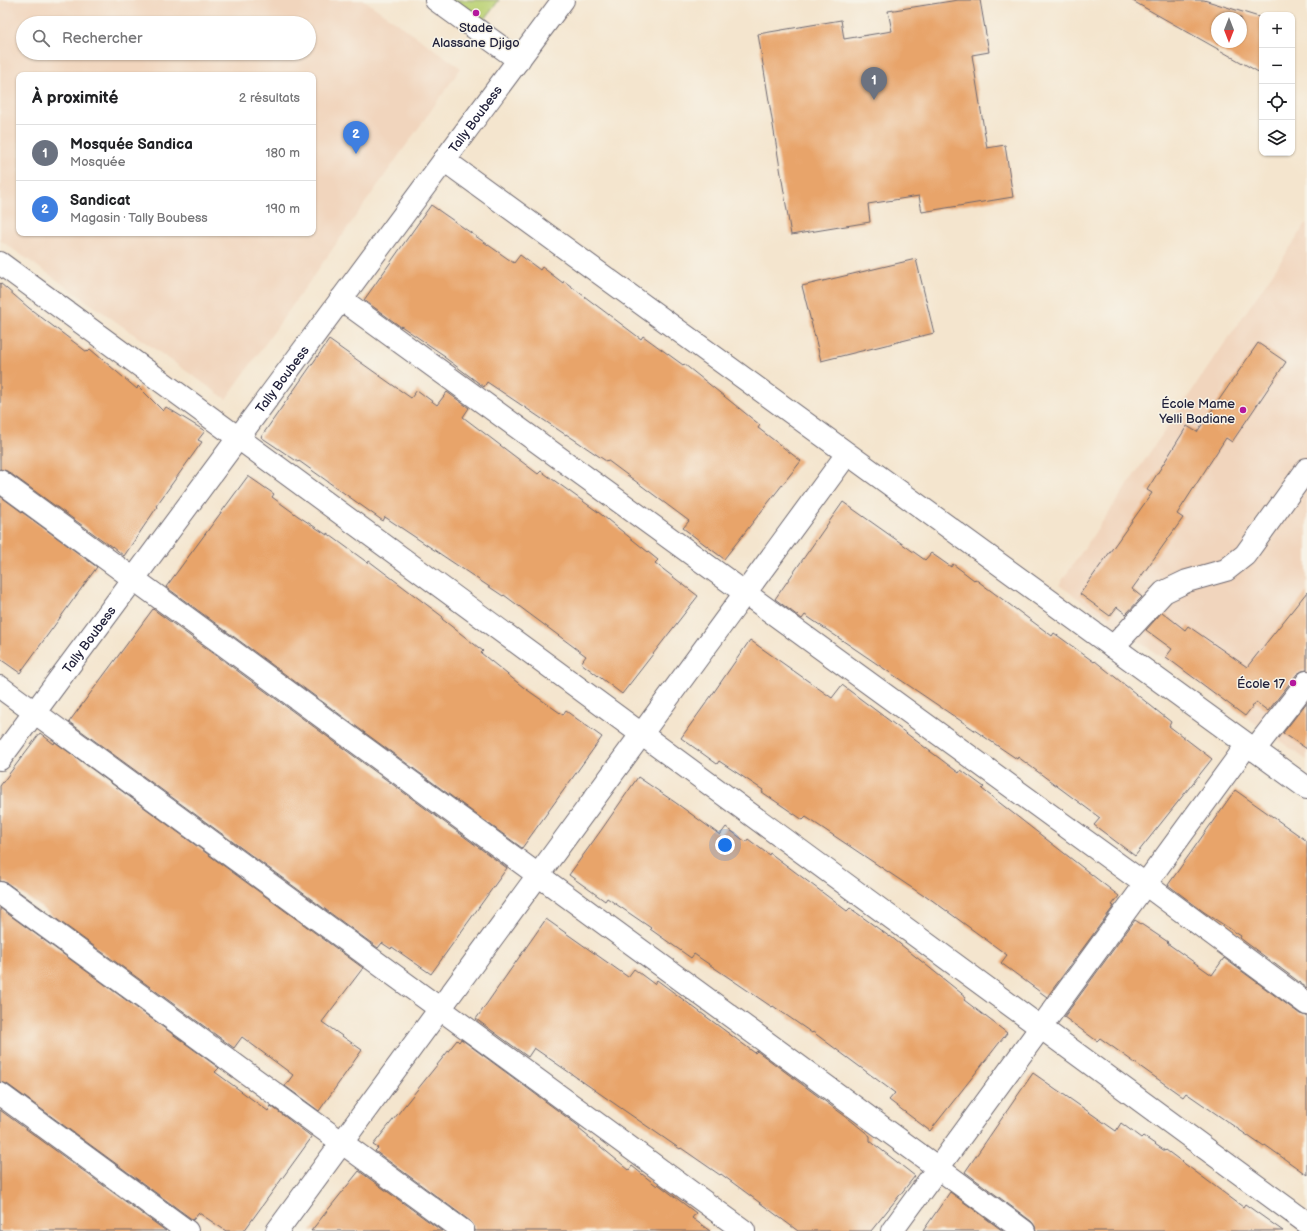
<!DOCTYPE html>
<html lang="fr">
<meta charset="utf-8">
<style>
body{margin:0;font-family:"Balsamiq Sans",sans-serif;background:#f2f2f2;color:#202124}
.controls{position:absolute;right:12px;top:12px;display:grid;overflow:hidden;border-radius:8px;box-shadow:0 1px 3px #0004}
.controls button{width:36px;height:36px;display:grid;place-items:center;padding:0;border:0;border-bottom:1px solid #e0e0e0;background:#fff;color:#202124;font:20px sans-serif}
.compass{position:absolute;left:1211px;top:12px;width:36px;height:36px;border-radius:50%;background:#fff;box-shadow:0 1px 3px #0004;rotate:180deg}
.you{position:absolute;left:725px;top:845px;width:14px;height:14px;margin:-10px;border:3px solid #fff;border-radius:50%;background:#1a73e8;box-shadow:0 0 0 6px #1a73e833}
.badge{display:grid;place-items:center;width:26px;height:26px;border-radius:50%;background:#7c3aed;color:#fff;font-size:13px;font-weight:700}
.pin{position:absolute;translate:-50% -33px;filter:drop-shadow(0 1px 2px #0008)}
.pin::after{content:'';position:absolute;top:21px;width:14px;height:12px;background:inherit;clip-path:polygon(0 0,100% 0,50% 100%)}
.list{margin:0;padding:0;list-style:none}
h2{display:flex;justify-content:space-between;align-items:center;height:52px;margin:0;padding:0 16px;font-size:17px}
h2 small{font-size:13px;font-weight:400;color:#757577}
.list li{display:grid;grid-template-columns:26px 1fr auto;gap:12px;align-items:center;box-sizing:border-box;height:56px;padding:0 16px;border-top:1px solid #e0e0e0}
.list b{display:block;font-size:15px;white-space:nowrap}
.list p{margin:0;font-size:13px;white-space:nowrap;color:#757577}
.list em{font-size:13px;font-style:normal;color:#757577}
.icon{flex:none;width:22px;height:22px;fill:none;stroke:currentColor;stroke-width:2;stroke-linecap:round;stroke-linejoin:round}
.map{position:relative;flex:none;width:1307px;height:1231px;overflow:hidden}
.search{position:absolute;background:#fff;box-shadow:0 1px 3px #0004;left:16px;top:16px;width:300px;height:44px;display:flex;align-items:center;gap:10px;box-sizing:border-box;padding:0 14px;border-radius:22px;color:#757577;font-size:15px}
.panel{position:absolute;background:#fff;box-shadow:0 1px 3px #0004;left:16px;top:72px;width:300px;height:164px;border-radius:8px}
.map>svg:first-child{display:block}
.built{fill:#f1d5bd;fill-rule:evenodd}
.green{fill:#bcd276;stroke:#6f7a58}
.building{fill:#e8a46b;fill-rule:evenodd}
.lines{fill:none;stroke-linecap:round;stroke-linejoin:round}
.minor-casing{stroke:#6c666e;stroke-width:24}
.minor{stroke:#fff;stroke-width:22}
.poi-dot{fill:#b5179e;stroke:#f7f3e8;stroke-width:1.5}
.labels{text-anchor:middle;stroke-width:3;stroke-linejoin:round;paint-order:stroke}
.poi-label{font-size:13px;fill:#22223b;stroke:#f7f3e8;text-anchor:end}
.street-label{font-size:13px;fill:#22223b;stroke:#f7f3e8}
</style>
<div class="map">
<svg width="1307" height="1231" viewBox="0 0 1307 1231">
<rect width="100%" height="100%" fill="#f7f3e8"/>
<filter id="ink" filterUnits="userSpaceOnUse"><feTurbulence type="fractalNoise" baseFrequency=".025" numOctaves="2"/><feDisplacementMap in="SourceGraphic" scale="8" xChannelSelector="R" yChannelSelector="G"/><feConvolveMatrix kernelMatrix="1 2 1 2 8 2 1 2 1" color-interpolation-filters="sRGB"/></filter>
<filter id="wash" filterUnits="userSpaceOnUse"><feTurbulence type="fractalNoise" baseFrequency=".012" numOctaves="4" result="noise"/><feDisplacementMap in="SourceGraphic" scale="16" xChannelSelector="R" yChannelSelector="G"/><feGaussianBlur stdDeviation="0.9" result="paint"/><feColorMatrix in="noise" values="0 0 0 0 0 0 0 0 0 0 0 0 0 0 0 0 0 1.4 0 .05"/><feComposite in="paint" operator="in"/></filter>
<g filter="url(#wash)">
<rect width="100%" height="100%" fill="#f4e5ce"/>
<!-- built -->
<path class="built" d="M0,0H364L461,68L226,399L0,240ZM23,23H309V53H23ZM19,75H313V233H19Z
M1307,223V760L1059,585Z"/>
<!-- green -->
<path class="green" d="M444,0H499L480,26Z"/>
<g id="blocks">
<!-- building -->
<path class="building" d="M958,0H980L989,52L972,55L987,148L1005,145L1013,197L922,212L919,196L868,204L870,222L791,235L758,34L841,20L844,39L892,31L888,11Z
M1131,0H1204L1262,18V74ZM1217,18H1241V42H1217Z
M431,205L514,263L520,255L540,270L542,267L563,283L564,281L641,339L643,336L683,365L684,364L760,425L758,428L801,461L724,559L683,528L689,521L607,460L606,461L566,434V435L487,382L484,387L444,357L445,356L401,326V327L364,300Z
M916,259L934,333L821,361L802,286Z
M0,283L29,308L87,352L90,349L137,389L138,386L163,411L166,407L205,431L198,440L202,442L156,506L157,507L124,556L112,546V547L7,471L0,469Z
M329,340L411,398L417,390L437,405L447,392L469,408L463,417L538,474L541,471L598,512L658,560L655,563L698,596L622,694L581,663L586,656L504,595L503,596L385,517L383,521L299,461L298,462L261,437Z
M1258,343L1286,362L1232,442L1226,438L1177,514L1183,518L1132,589L1142,597L1126,614L1117,607L1110,616L1080,594L1152,493L1147,490L1187,426L1197,432Z
M248,476L274,494L272,497L298,516L327,535V533L368,563L369,561L443,617L442,619L483,651L481,653L523,687L563,715L566,711L602,737L522,848L166,587Z
M0,496L97,567L20,673L0,659Z
M843,502L925,560L931,553L951,567L953,564L974,580L975,579L1052,636L1054,633L1094,662L1095,661L1171,722L1169,726L1212,759L1135,856L1094,825L1100,818L1018,757L1017,759L805,615L802,619L775,599Z
M1307,592V670L1302,671L1297,674L1268,711L1256,702L1245,716L1166,657L1172,649L1146,630L1162,612L1185,630L1188,626L1247,667Z
M153,609L507,868L431,974L392,947L391,949L382,943L378,948L69,722Z
M750,640L832,698L842,685L959,773L961,770L984,787L982,789L1119,896L1112,905L1114,906L1047,997L1001,963L1007,955L925,895L924,896L806,817L803,820L762,792L763,790L719,761L717,764L681,738L714,692Z
M1307,702V749L1283,733Z
M40,733L54,744L55,742L363,968L322,1022L362,1050L319,1111L285,1086L293,1075L242,1037L234,1048L7,883L0,881V786Z
M638,777L676,803L720,835L726,827L746,842L748,839L769,855L770,853L847,911L850,908L890,937V936L966,997L964,1000L1007,1033L930,1131L889,1100L895,1093L813,1032L812,1033L773,1006L772,1007L694,954L691,958L650,929L651,928L607,898L605,901L569,875L602,829Z
M1235,790L1307,841V988L1240,938L1241,936L1204,912L1168,885Z
M0,908L219,1068L215,1072L268,1111L271,1106L312,1137L244,1231H226L199,1213L193,1220L7,1084L0,1082Z
M546,919L628,977L634,969L654,984L657,980L755,1053L757,1051L849,1119L870,1136V1141L915,1176L871,1231H798L721,1174L720,1175L681,1148L680,1149L534,1048L528,1057L476,1019Z
M1135,920L1168,942L1167,943L1212,975L1224,958L1300,1014L1307,1016V1175L1265,1145L1264,1147L1186,1093L1183,1097L1100,1038L1097,1041L1064,1017Z
M461,1039L580,1127L579,1129L629,1170L632,1166L657,1186L658,1184L696,1213L692,1218L710,1231H475L474,1226L470,1221L375,1151L378,1148L373,1145L457,1040L459,1042Z
M1033,1073L1116,1131L1121,1123L1141,1138L1143,1136L1165,1151L1166,1150L1243,1207L1245,1204L1283,1231H1036L1035,1226L1031,1221L965,1172Z
M0,1110L166,1231H0Z
M359,1171L442,1231H311Z
M950,1192L1003,1231H923Z"/>
</g>
</g>
<g filter="url(#ink)">
<use href="#blocks" fill-opacity="0" stroke="#6c666e" stroke-width="1"/>
<g class="lines">
<defs>
<g id="minor">
<path d="M436,0L519,60"/>
<path d="M444,160L1307,788"/>
<path d="M0,263L1307,1223"/>
<path d="M341,299L1145,884L1307,1004"/>
<path d="M0,481L1024,1231"/>
<path d="M1113,647L1164,592L1187,581L1226,570L1245,555L1307,469"/>
<path d="M0,687L744,1231"/>
<path d="M1254,750L1307,682"/>
<path id="s1" d="M0,759L563,0"/>
<path d="M0,893L463,1231"/>
<path d="M0,1094L187,1231"/>
<path d="M277,1231L847,454"/>
<path d="M892,1231L1247,745"/>
</g>
</defs>
<!-- minor casing -->
<use href="#minor" class="minor-casing"/>
<!-- minor -->
<use href="#minor" class="minor"/>
</g>
</g>
<!-- markers -->
<g class="poi-dot">
<circle cx="476" cy="13" r="4"/>
<circle cx="1243" cy="410" r="4"/>
<circle cx="1293" cy="683" r="4"/>
</g>
<g class="labels">
<!-- poi labels -->
<g class="poi-label">
<text x="476" y="32" text-anchor="middle">Stade<tspan x="476" dy="15">Alassane Djigo</tspan></text>
<text x="1235" y="408">École Mame<tspan x="1235" dy="15">Yelli Badiane</tspan></text>
<text x="1285" y="688">École 17</text>
</g>
<!-- street labels -->
<g class="street-label">
<text dy="5" stroke="none"><textPath href="#s1" startOffset="797">Tally Boubess</textPath></text>
<text dy="5" stroke="none"><textPath href="#s1" startOffset="473">Tally Boubess</textPath></text>
<text dy="5" stroke="none"><textPath href="#s1" startOffset="149">Tally Boubess</textPath></text>
</g>
</g>
</svg>
<div class="controls">
<button>+</button>
<button>−</button>
<button><svg class="icon" aria-label="locate" viewBox="0 0 24 24"><circle cx="12" cy="12" r="6"/><path d="M12 2v4M12 18v4M2 12h4M18 12h4"/></svg></button>
<button><svg class="icon" aria-label="layers" viewBox="0 0 24 24"><path d="M12 4l9 5-9 5-9-5zM3 14l9 5 9-5"/></svg></button>
</div>
<svg class="compass" viewBox="-18 -18 36 36"><path d="M0-13l5 13h-10z" fill="#e53935"/><path d="M0 13l5-13h-10z" fill="#757577"/></svg>
<div class="you"></div>
<div class="pin badge" style="left:874px;top:100px;background:#6b7280">1</div>
<div class="pin badge" style="left:356px;top:154px;background:#3f7fe0">2</div>
<div class="search"><svg class="icon" aria-label="search" viewBox="0 0 24 24"><circle cx="10" cy="10" r="6"/><path d="M15 15l6 6"/></svg>Rechercher</div>
<section class="panel">
<h2>À proximité<small>2 résultats</small></h2>
<ul class="list">
<li><span class="badge" style="background:#6b7280">1</span><div><b>Mosquée Sandica</b><p>Mosquée</p></div><em>180 m</em></li>
<li><span class="badge" style="background:#3f7fe0">2</span><div><b>Sandicat</b><p>Magasin · Tally Boubess</p></div><em>190 m</em></li>
</ul>
</section>
</div>
